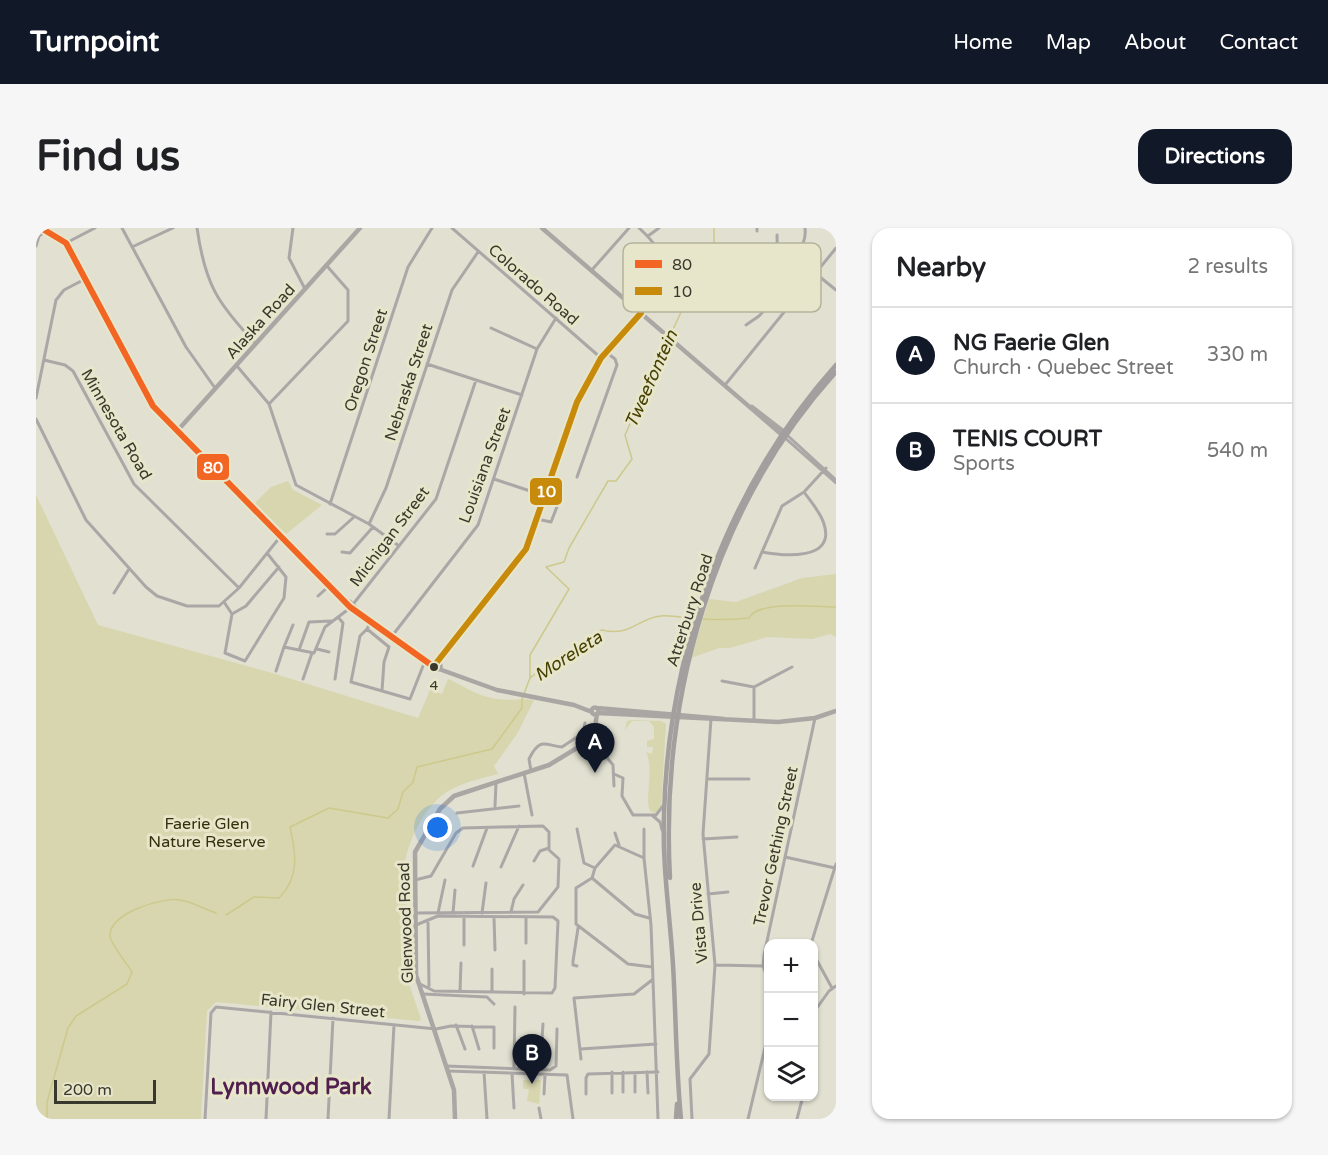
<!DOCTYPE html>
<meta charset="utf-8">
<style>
body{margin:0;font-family:"Varela Round",sans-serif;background:#f6f6f6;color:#202124}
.controls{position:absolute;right:18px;bottom:18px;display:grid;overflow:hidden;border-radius:12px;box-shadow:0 2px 4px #0004}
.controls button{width:54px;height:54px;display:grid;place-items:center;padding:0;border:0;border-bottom:2px solid #e0e0e0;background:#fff;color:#202124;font:30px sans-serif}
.scale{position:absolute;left:18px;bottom:15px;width:102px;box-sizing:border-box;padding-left:6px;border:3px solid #39382d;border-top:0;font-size:16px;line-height:21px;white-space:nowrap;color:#39382d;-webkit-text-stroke:4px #e8e6ca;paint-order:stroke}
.you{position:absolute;left:402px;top:600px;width:21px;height:21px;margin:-15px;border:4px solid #fff;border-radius:50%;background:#1a73e8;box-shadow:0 0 0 9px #1a73e833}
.badge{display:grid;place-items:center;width:39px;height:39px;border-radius:50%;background:#111827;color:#fff;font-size:20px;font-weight:700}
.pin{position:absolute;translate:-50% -50px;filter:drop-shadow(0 2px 3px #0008)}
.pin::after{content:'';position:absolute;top:32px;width:21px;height:18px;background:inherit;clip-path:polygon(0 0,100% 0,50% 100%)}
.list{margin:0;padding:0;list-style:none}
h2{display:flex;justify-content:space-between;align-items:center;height:78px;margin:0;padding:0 24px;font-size:26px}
h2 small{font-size:20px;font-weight:400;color:#757577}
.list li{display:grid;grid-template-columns:39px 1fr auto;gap:18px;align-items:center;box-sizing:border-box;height:96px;padding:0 24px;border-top:2px solid #e0e0e0}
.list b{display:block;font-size:22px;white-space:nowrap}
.list p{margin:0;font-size:20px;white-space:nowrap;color:#757577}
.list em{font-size:20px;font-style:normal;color:#757577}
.icon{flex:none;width:33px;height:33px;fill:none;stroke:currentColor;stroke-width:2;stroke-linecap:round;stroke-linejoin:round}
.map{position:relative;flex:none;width:800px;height:891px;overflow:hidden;border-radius:18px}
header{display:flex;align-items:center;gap:36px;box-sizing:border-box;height:84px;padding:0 30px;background:#111827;color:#fff}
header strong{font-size:28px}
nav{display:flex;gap:33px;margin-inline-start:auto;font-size:21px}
.intro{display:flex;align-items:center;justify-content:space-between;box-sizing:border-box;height:144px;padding:0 36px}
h1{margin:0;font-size:42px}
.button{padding:15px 27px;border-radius:18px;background:#111827;color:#fff;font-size:21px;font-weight:700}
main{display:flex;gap:36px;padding:0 36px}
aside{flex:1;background:#fff;border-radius:18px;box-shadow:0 2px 4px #0004}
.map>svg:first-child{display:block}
.green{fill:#d8d6ae}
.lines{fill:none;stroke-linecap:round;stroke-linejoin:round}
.stream{stroke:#cdc98c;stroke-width:1.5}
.street{stroke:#aba7a7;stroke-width:3}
.secondary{stroke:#a9a6a4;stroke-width:4.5}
.primary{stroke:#a29f9e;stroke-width:4.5}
.bus-1-casing{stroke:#e8e6ca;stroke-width:10}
.bus-2-casing{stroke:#e8e6ca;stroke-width:10}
.bus-1{stroke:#f26522;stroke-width:6}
.bus-2{stroke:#c88a0b;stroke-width:6}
.bus-dot{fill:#39382d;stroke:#e8e6ca;stroke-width:2}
.labels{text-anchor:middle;stroke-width:6;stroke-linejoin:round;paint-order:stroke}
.bus-label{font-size:14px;fill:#39382d;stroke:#e8e6ca}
.street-label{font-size:16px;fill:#39382d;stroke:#e8e6ca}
.park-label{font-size:16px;fill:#33300c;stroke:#e8e6ca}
.water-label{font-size:18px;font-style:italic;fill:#464100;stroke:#e8e6ca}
.district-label{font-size:22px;font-weight:bold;fill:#501f4f;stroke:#e8e6ca}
.key{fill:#e8e6ca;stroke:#b4b29b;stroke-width:1.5}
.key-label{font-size:16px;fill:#39382d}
.line-badge{stroke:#e8e6ca;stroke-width:2}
.badge-label{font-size:16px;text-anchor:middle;font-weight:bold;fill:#fff}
</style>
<header>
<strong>Turnpoint</strong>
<nav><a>Home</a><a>Map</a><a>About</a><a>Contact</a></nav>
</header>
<div class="intro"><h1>Find us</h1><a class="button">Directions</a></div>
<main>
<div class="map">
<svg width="800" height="891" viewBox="0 0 800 891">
<rect width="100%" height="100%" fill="#e1e0d1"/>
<!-- green -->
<path class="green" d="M252,253L257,262L286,277L250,306L219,275L235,259Z
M0,267L62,397L236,445L382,490L394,462L406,466L412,451C428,458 443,469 461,471C474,473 485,470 498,472L481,506L458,538L462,546C444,551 421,555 405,568C387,584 373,611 369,634L372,753L385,791L383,793L180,774L171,783L165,891H0Z
M800,346V409L794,406L776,411L731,409L694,420H683L655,430L673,371L700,374L766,350Z
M596,492L625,493L630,496L625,580L620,585L615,584C607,576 619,541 610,524L616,526L617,519H611V513L618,511V499L613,493H596L589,502L591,493Z
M487,852H505L503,876L491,873L493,861H487Z"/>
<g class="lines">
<!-- stream -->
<path class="stream" d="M634,108L658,56L665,61L675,60L678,47V0
M667,391C682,392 696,392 713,390C722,372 781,379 800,379
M494,450V427L533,361L510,339L528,334L533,320L572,253H580L596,231L589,207L632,113
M190,687L218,669L243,670C264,649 260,626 254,599L293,580L352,590L362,581L367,564L377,554L381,539L456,521L486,480V471L494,450L519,430L535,426L549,411L566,402C595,409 602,390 625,388C636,387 648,390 659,391
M11,891V874L32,800L40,788L91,756L96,744C91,736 74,715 74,708C73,685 126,669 144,672C157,674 168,681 180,685"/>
<!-- street -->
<path class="street" d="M86,0L150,119L179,160
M161,0C169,56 181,75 220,116
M257,0L253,30L269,61
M416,0L565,130
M721,3V0
M741,7L742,42L766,62
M612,8L623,0
M30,15L59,0
M0,18L3,8L9,4L5,0
M96,19L137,0
M742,31C759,32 771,17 769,0
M555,43L593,0
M779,45L800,62
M588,47L595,39L617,43C634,29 614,10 603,0
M611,68L615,43
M710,97L723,88L736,74L738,64L752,51
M455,100L501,121
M8,132L29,137L37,143L98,256L202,359
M391,136L486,167
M201,138L233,176L260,257L333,296L363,318
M689,157L800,20
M0,170L20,72L28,62L49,51
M233,176L312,93V62L291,38
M0,191L50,292L110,359L121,368L151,378H183L203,360L244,309
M751,207L800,252
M748,209L800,255
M541,249L581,137L579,131L570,124
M458,251L509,268
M294,276L372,39L396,0
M501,291L515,294L526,266
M333,296L350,260L416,62L442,24
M291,306H299L318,289
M306,324L314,325L337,299
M726,324C747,328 800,333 788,296C785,285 775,274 768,264
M719,340L746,278L768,264L790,240
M78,365L93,341
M282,368L293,358
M188,374L196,386L189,425L209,433L248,370L250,349L231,325
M318,375L400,271L440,152
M196,386L210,378L243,339
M335,394L331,401L353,419L348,434L346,463
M331,401L324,408L315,454L374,471L389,433
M356,408L442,297L501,121L520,90
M248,419L257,397
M281,421L293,424
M263,422L273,394L295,393
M401,434L490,321L541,174L565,130L605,85
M240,443L248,419L278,425L289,399L314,380
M267,451L276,425
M299,451L307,395L302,389
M686,453L718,459L756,439
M718,460V493
M558,514L577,537L578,558
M495,543L493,531C504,509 508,517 526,519L547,505L549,495
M488,545L496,587
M578,546L587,550L586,568L597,587H620L627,578
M671,551H713
M459,578L460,555
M421,585L483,578
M617,588L624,594L626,602
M541,601L548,635L559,640
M579,605L583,617
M667,611L701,609
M749,629L799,640
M608,630V601
M498,633L504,623L513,620
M437,638L451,600
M465,639L483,598
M556,650L599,686L613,690
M379,652L395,648L420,605L427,600L507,598L513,604V622L523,631L522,659L502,684L380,685
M672,666L692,664
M475,684L478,671L487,657
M402,685L409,652
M417,685L419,662
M446,685L450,655
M428,689V717
M458,689L459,722
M490,689V715
M392,694L393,758
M380,697L402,688L517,689L522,693L519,760L516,765L398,763L384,756
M775,716L800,636
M778,727L796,760
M488,733V766
M679,737L727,738
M541,738L537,737V733L542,700
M616,739L592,736L540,696V660L556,650L559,640L579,617L608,630L615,697L622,891
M732,751L727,738L728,727L779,490
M424,763L425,735
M456,764V741
M387,766L451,769L458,776
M778,784L793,763L800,758
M420,797L429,821
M436,798L443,821
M545,821L620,816
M545,831L538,770L598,766L616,752
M410,838L514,842L520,838L521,801
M478,839L479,779
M504,841L507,796
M412,843L531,847L537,891
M448,844L451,891
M576,844V865
M611,844L612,865
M476,846L478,880
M587,864V844
M599,864V845
M508,866L509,847
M550,866V850L552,846L622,844
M503,880L505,891
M169,891L175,785L180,779L400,801L415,798L458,799V820
M230,891L235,784
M292,891L297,790
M353,891L358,797
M656,891L654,851L673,826L679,737L667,606L675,491
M712,891L732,807
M761,891L767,868"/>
<!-- secondary -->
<path class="secondary" d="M506,0L745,206
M9,4L30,15L117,178L314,379L398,439
M716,179L747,203
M142,202L324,0
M314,374L322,382
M397.5 438a3.5 3.5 0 1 1 7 0a3.5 3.5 0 1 1-7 0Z
M403,441L461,462L538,477L556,484
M555.5 483a3.5 3.5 0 1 1 7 0a3.5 3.5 0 1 1-7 0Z
M561,480L688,491
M562,485L742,494L779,490L800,483
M550.5 513a3.5 3.5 0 1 1 7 0a3.5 3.5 0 1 1-7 0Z
M557,511L561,486
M419,891L418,862L380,747L379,624L404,581L418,568L513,537L551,514"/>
<!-- primary -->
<path class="primary" d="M634,650C624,470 677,280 800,144
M640,891L641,876
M645,891C640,840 640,788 637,737C634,687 626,637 628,587C632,424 691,259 800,137"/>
<defs>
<path id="bus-1" d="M5,0L30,15L117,178L314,379L398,439"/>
<path id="bus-2" d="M401,434L490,321L541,174L565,130L605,85"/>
</defs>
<!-- bus-1 casing -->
<use href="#bus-1" class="bus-1-casing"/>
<!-- bus-2 casing -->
<use href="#bus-2" class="bus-2-casing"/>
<!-- bus-1 -->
<use href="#bus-1" class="bus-1"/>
<!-- bus-2 -->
<use href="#bus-2" class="bus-2"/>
</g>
<!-- markers -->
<circle class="bus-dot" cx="398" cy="439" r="5"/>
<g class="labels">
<!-- bus labels -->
<g class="bus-label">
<text x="398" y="462">4</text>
</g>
<!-- street labels -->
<g class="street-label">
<text transform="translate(498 56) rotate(41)" y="6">Colorado Road</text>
<text transform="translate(224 93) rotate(-48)" y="6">Alaska Road</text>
<text transform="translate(329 132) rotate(-72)" y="6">Oregon Street</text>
<text transform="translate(372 154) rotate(-72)" y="6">Nebraska Street</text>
<text transform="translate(81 196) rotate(60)" y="6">Minnesota Road</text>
<text transform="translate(448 237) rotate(-70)" y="6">Louisiana Street</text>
<text transform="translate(353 308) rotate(-53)" y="6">Michigan Street</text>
<text transform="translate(653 382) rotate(-72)" y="6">Atterbury Road</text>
<text transform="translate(739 618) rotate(-78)" y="6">Trevor Gething Street</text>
<text transform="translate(369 695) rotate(-92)" y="6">Glenwood Road</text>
<text transform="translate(662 695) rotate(-95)" y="6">Vista Drive</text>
<text transform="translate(287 777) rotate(6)" y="6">Fairy Glen Street</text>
</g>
<!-- park labels -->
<g class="park-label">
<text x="171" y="601">Faerie Glen<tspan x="171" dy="18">Nature Reserve</tspan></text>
</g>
<!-- water labels -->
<g class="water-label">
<text transform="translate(615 151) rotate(-66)" y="6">Tweefontein</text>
<text transform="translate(532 428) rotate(-33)" y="6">Moreleta</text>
</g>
<!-- district labels -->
<g class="district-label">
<text x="255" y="866">Lynnwood Park</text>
</g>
</g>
<!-- legend -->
<rect x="587" y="15" width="198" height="69" rx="9" class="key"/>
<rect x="599" y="32" width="27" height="8" fill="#f26522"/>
<rect x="599" y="59" width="27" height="8" fill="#c88a0b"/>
<g class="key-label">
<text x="636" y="42">80</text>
<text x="636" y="69">10</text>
</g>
<g class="line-badge">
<rect x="160" y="225" width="34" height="28" rx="6" fill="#f26522"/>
<rect x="493" y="249" width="34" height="29" rx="6" fill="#c88a0b"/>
</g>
<g class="badge-label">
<text x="177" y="245">80</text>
<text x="510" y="269">10</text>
</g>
</svg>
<div class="controls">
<button>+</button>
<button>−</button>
<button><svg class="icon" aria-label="layers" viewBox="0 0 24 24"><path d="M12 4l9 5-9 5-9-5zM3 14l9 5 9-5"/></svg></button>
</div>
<div class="scale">200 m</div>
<div class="you"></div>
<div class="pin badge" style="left:559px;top:545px">A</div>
<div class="pin badge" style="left:496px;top:856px">B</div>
</div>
<aside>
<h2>Nearby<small>2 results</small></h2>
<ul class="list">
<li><span class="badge">A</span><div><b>NG Faerie Glen</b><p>Church · Quebec Street</p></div><em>330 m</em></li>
<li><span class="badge">B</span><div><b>TENIS COURT</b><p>Sports</p></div><em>540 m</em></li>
</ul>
</aside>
</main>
